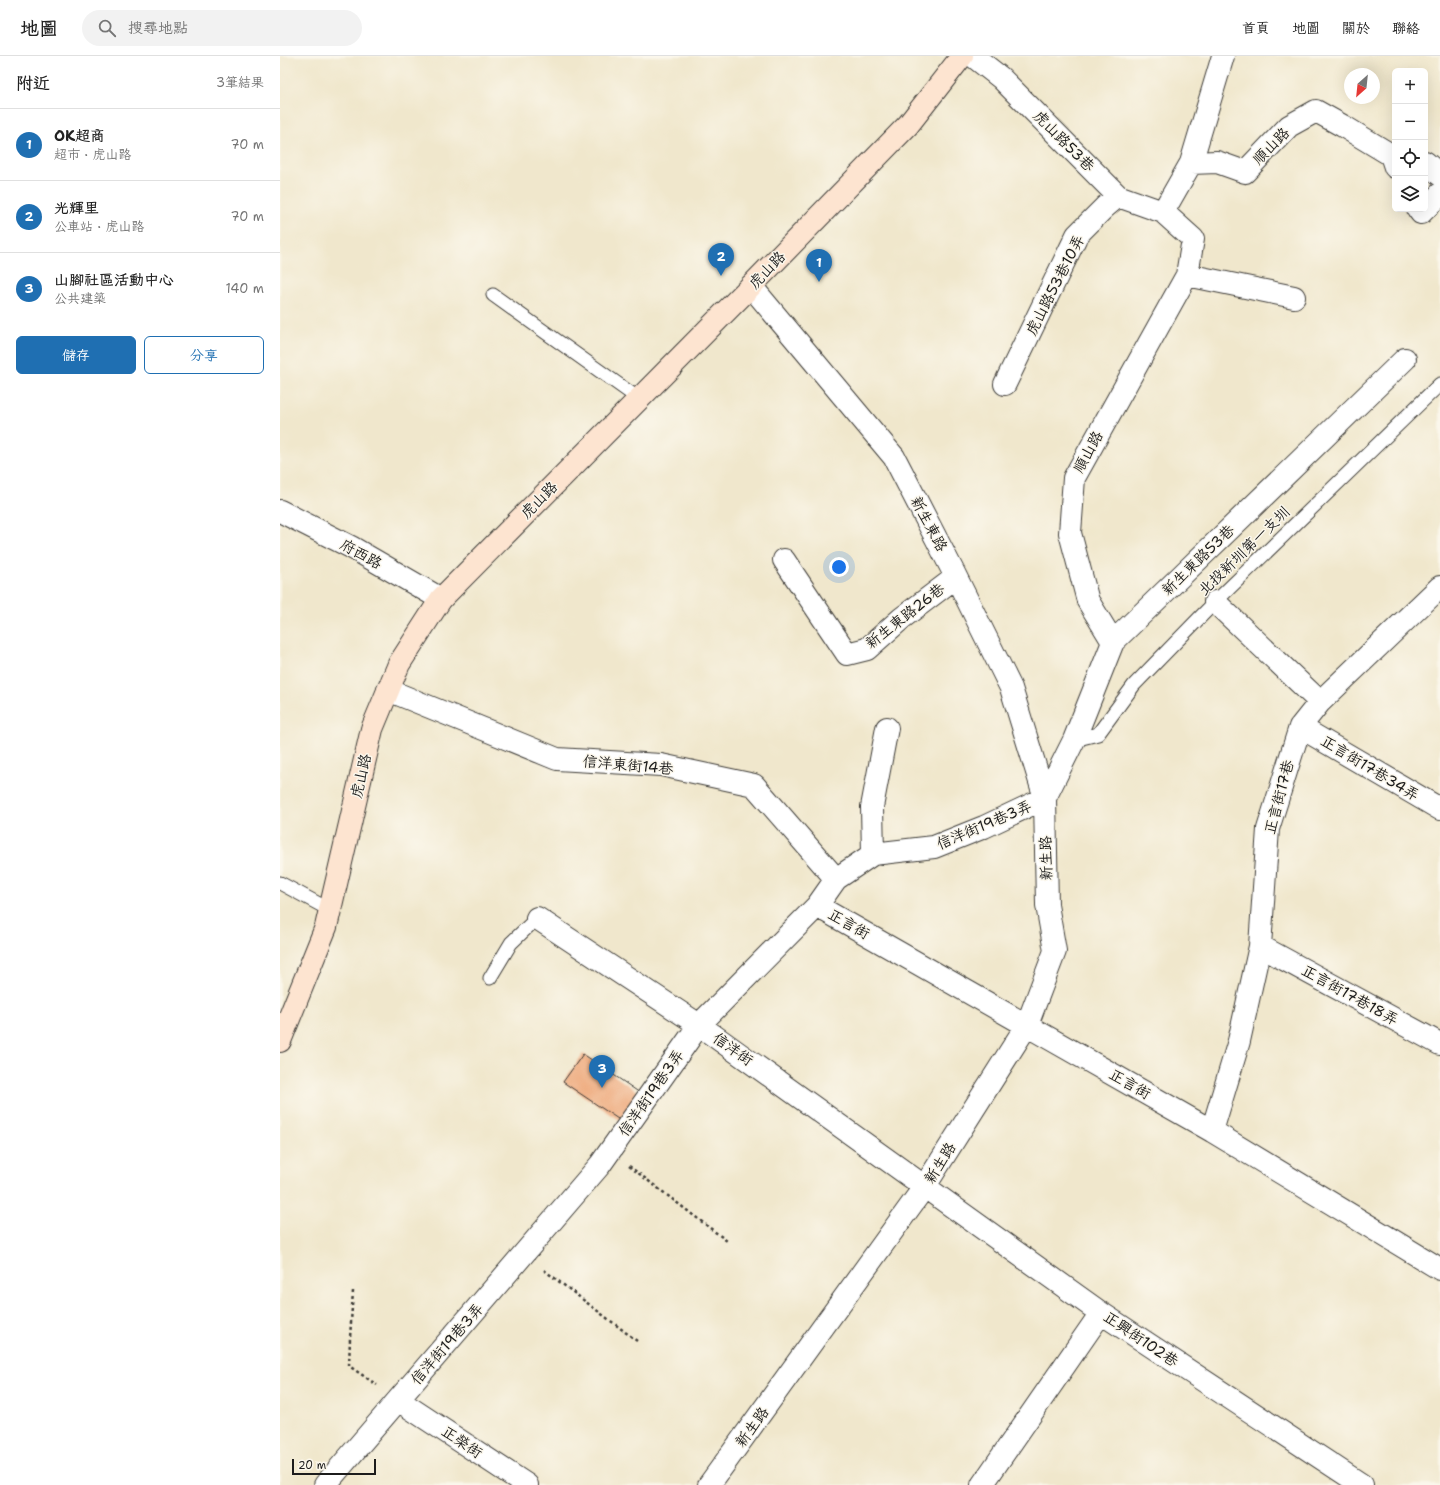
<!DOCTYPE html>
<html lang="zh-TW">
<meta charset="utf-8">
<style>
body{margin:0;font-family:"Shantell Sans","LXGW WenKai TC",sans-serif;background:#f2f2f2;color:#222}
.controls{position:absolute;right:12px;top:12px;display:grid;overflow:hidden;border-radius:6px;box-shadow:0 4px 16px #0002}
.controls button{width:36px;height:36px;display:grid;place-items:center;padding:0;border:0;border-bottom:1px solid #e0e0e0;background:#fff;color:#222;font:20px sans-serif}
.compass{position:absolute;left:1064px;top:12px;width:36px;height:36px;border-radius:50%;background:#fff;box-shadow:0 4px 16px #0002;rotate:207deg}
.scale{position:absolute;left:12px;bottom:10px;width:84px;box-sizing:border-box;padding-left:4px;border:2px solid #1c1c1c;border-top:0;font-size:11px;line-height:14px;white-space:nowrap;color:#1c1c1c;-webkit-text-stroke:3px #fbf7ec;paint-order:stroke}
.you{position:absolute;left:559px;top:511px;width:14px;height:14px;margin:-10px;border:3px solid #fff;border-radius:50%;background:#1a73e8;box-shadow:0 0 0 6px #1a73e833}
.badge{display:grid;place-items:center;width:26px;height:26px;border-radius:50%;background:#1f6fb2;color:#fff;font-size:13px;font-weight:700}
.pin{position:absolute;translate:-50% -33px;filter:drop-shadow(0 1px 2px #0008)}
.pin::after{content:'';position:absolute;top:21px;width:14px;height:12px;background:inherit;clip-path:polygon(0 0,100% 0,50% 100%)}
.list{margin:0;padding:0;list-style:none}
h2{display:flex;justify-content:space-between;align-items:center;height:52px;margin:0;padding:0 16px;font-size:17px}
h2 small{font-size:13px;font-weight:400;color:#767676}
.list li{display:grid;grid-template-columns:26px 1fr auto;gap:12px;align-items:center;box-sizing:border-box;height:72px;padding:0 16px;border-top:1px solid #e0e0e0}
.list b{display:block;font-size:15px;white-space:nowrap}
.list p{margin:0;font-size:13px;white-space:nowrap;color:#767676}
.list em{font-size:13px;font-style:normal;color:#767676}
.actions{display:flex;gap:8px;padding:12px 16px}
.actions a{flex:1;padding:9px 0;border:1px solid #1f6fb2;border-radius:6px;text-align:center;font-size:14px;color:#1f6fb2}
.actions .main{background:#1f6fb2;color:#fff}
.icon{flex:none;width:22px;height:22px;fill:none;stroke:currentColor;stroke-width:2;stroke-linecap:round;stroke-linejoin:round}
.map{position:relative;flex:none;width:1160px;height:1429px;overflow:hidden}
header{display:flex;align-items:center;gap:24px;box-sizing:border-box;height:56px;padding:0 20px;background:#fff;border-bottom:1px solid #e0e0e0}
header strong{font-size:19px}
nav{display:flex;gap:22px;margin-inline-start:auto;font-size:14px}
.search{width:280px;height:36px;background:#f2f2f2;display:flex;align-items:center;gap:10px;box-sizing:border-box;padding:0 14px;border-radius:22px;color:#767676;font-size:15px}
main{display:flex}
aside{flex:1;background:#fff}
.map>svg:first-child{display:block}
.building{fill:#eda372}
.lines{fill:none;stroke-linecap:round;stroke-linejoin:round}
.lane-casing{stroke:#3c3a36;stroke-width:15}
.street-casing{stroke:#3c3a36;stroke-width:24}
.secondary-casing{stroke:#3c3a36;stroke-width:24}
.path{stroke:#3c3a36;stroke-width:2.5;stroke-dasharray:3 3;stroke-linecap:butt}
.lane{stroke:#fff;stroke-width:13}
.street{stroke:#fff;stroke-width:22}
.secondary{stroke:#fde4d0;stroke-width:22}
.labels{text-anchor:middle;stroke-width:3;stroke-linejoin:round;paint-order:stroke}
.street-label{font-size:15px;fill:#1c1c1c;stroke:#fbf7ec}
</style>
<header>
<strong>地圖</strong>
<div class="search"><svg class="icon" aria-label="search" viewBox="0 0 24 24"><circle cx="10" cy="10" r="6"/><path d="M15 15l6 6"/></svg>搜尋地點</div>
<nav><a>首頁</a><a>地圖</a><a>關於</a><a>聯絡</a></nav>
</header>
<main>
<aside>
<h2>附近<small>3筆結果</small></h2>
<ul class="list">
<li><span class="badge">1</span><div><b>OK超商</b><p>超市 · 虎山路</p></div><em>70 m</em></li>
<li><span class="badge">2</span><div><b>光輝里</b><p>公車站 · 虎山路</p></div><em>70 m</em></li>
<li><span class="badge">3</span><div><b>山腳社區活動中心</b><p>公共建築</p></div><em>140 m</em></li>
</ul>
<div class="actions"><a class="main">儲存</a><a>分享</a></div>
</aside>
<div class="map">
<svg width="1160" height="1429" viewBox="0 0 1160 1429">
<rect width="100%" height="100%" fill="#fbf7ec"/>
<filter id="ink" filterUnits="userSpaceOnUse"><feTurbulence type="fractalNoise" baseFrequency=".025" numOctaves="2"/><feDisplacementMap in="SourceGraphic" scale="8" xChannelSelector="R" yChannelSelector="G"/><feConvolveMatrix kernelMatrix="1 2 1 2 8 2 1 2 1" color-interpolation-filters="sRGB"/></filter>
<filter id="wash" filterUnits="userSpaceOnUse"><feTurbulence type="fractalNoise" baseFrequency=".012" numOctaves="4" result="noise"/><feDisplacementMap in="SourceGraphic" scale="16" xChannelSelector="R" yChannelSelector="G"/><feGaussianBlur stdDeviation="0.9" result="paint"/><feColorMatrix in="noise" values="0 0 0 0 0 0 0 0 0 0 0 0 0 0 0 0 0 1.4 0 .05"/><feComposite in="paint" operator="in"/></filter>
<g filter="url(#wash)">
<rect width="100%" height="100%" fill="#f0e7cc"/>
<g id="blocks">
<!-- building -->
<path class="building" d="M303,998L360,1037L341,1065L283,1026Z"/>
</g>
</g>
<g filter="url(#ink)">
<use href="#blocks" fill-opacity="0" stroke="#3c3a36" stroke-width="1"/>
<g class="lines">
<defs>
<path id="lane" d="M213,239L359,343
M794,684L818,678L854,629L935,546L1160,328
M0,827L50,854
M210,922L231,887L257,862"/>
<path id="street" d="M693,0L721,22L838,140L883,156
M1145,106L1160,119
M911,107L943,0
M1138,153L1141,157L1160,138
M907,219L1014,241
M725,328L797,179L825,151L838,140
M0,455L71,491L161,543
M504,504L567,598L587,593L622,562L676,521
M935,546L1040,646
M833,586L808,545L790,477L794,422L907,219L913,183L883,156L911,107L937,106L965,116L1009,70L1036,55L1063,70L1111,99L1115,111
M108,634L277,703L381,709L474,729L556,823
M1020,671L1160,753
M765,742L794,684L833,586L1125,303
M593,798L592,751L607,672
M537,850L932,1075L1160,1213
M257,862L419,969L821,1257L1082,1429
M980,890L1160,988
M932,1075L959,985L980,890L988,773L1020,671L1040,646L1160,531
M118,1344L247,1429
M45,1429L320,1109L419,969L537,850L556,823L593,798L654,791L704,771L765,742
M429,1429L645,1130L747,969L775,895L767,849L765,742L731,632L673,515L614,401L471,230
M702,1429L821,1257"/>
<path id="secondary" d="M0,985L46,871L92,673L119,608L161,543L471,230L628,69L682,0"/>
</defs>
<!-- lane casing -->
<use href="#lane" class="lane-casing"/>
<!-- street casing -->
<use href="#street" class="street-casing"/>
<!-- secondary casing -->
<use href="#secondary" class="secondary-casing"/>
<!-- path -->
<path class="path" d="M349,1110L447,1185
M264,1214L357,1285
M73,1235L70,1282L69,1310L97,1329"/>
<!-- lane -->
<use href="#lane" class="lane"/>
<!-- street -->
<use href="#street" class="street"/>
<!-- secondary -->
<use href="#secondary" class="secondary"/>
</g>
</g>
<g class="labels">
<!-- street labels -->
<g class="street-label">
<text transform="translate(784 85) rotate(45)" y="5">虎山路53巷</text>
<text transform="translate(991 90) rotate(-45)" y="5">順山路</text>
<text transform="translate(487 214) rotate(-46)" y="5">虎山路</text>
<text transform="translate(775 229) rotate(-63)" y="5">虎山路53巷10弄</text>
<text transform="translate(808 396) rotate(-61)" y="5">順山路</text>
<text transform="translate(259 444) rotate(-45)" y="5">虎山路</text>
<text transform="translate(649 468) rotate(62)" y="5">新生東路</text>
<text transform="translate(964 495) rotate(-44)" y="5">北投新圳第一支圳</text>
<text transform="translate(81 498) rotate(29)" y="5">府西路</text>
<text transform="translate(918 504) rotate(-44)" y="5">新生東路53巷</text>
<text transform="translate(625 560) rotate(-38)" y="5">新生東路26巷</text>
<text transform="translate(348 709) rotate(5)" y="5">信洋東街14巷</text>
<text transform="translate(1090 712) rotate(31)" y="5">正言街17巷34弄</text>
<text transform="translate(81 720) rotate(-77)" y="5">虎山路</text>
<text transform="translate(999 741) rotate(-75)" y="5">正言街17巷</text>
<text transform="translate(704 769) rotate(-23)" y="5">信洋街19巷3弄</text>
<text transform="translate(766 802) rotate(-91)" y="5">新生路</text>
<text transform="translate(569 868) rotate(30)" y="5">正言街</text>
<text transform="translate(1070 939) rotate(29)" y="5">正言街17巷18弄</text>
<text transform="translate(453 993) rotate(35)" y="5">信洋街</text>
<text transform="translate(850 1028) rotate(30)" y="5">正言街</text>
<text transform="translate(371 1037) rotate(-55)" y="5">信洋街19巷3弄</text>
<text transform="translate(660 1107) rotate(-58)" y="5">新生路</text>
<text transform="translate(861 1283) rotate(34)" y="5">正興街102巷</text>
<text transform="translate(167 1288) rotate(-49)" y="5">信洋街19巷3弄</text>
<text transform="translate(472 1371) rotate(-54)" y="5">新生路</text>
<text transform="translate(182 1386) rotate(34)" y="5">正榮街</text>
</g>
</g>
</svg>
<div class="controls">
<button>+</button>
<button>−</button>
<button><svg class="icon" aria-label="locate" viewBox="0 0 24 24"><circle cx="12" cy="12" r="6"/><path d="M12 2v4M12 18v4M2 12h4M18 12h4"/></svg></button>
<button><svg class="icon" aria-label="layers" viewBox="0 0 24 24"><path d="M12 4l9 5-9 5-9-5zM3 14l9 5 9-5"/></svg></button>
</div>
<svg class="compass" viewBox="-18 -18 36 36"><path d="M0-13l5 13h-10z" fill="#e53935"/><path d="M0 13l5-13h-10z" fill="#767676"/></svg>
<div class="scale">20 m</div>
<div class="you"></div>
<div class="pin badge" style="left:539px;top:226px">1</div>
<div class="pin badge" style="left:441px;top:220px">2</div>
<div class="pin badge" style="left:322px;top:1032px">3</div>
</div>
</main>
